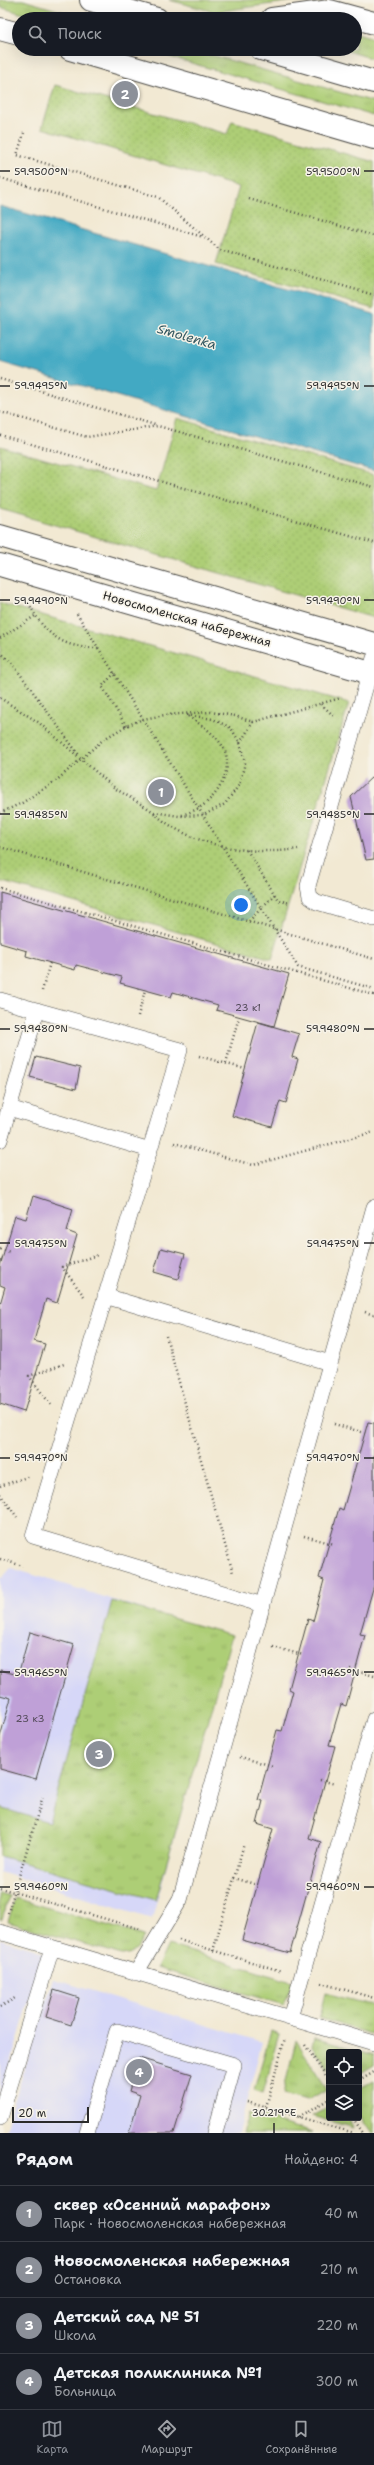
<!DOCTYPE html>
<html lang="ru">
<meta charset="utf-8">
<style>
body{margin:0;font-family:"Shantell Sans",sans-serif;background:#242831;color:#f1f3f6}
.controls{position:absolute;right:12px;bottom:12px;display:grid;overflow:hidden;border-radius:4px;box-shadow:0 4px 16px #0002}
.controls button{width:36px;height:36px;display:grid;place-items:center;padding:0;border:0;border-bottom:1px solid #363941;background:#171b24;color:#f1f3f6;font:20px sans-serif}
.scale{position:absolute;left:12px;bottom:10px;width:77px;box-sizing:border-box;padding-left:4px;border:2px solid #2b2b2b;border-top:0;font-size:11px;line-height:14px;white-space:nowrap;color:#2b2b2b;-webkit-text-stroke:3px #f7f3e8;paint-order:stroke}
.you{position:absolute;left:241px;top:905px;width:14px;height:14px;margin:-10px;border:3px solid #fff;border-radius:50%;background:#1a73e8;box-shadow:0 0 0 6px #1a73e833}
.badge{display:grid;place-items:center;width:26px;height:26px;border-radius:50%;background:#8c9099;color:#fff;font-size:13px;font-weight:700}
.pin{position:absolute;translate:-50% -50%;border:2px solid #fff;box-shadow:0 1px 4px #0006}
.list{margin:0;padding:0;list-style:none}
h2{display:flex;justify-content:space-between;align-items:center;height:52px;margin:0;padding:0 16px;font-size:17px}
h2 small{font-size:13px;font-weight:400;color:#9ea1a6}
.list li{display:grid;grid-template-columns:26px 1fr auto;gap:12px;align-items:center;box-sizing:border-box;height:56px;padding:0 16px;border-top:1px solid #363941}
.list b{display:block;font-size:15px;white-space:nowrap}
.list p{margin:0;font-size:13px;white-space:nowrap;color:#9ea1a6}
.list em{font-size:13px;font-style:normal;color:#9ea1a6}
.icon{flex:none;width:22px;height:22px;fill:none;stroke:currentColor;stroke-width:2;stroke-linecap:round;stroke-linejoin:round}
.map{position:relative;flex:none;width:374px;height:2133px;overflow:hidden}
.search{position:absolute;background:#171b24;box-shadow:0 4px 16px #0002;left:12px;right:12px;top:12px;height:44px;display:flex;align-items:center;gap:10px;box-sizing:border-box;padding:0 14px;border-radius:22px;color:#9ea1a6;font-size:15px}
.sheet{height:276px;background:#171b24}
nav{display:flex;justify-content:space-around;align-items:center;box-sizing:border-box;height:56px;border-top:1px solid #363941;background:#171b24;font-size:11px;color:#9ea1a6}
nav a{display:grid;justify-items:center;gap:2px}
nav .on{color:#8c9099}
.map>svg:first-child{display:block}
.built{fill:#d6d7f8}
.grass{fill:url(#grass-tufts);stroke:#6c7c50}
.park{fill:url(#park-dots);stroke:#6c7c50}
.water{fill:#43a9c3;stroke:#376a77}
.building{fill:#bfa0d7}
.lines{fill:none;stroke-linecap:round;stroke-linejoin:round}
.service-casing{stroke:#494844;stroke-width:16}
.minor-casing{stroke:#494844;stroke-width:24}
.tertiary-casing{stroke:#494844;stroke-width:24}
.path{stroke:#494844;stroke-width:2.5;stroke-dasharray:1 3;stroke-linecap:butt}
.service{stroke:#fff;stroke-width:15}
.minor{stroke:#fff;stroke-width:22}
.tertiary{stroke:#fff;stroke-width:22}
.ticks{fill:none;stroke:#2b2b2b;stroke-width:1.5}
.labels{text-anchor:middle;stroke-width:3;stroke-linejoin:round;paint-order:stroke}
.number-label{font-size:10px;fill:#504856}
.street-label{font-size:12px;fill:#2b2b2b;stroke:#f7f3e8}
.water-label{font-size:13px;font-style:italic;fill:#335760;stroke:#f7f3e8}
.ticks-label{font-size:10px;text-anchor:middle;fill:#2b2b2b;stroke:#f7f3e8;stroke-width:3;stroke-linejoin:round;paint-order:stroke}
</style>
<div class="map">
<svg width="374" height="2133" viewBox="0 0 374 2133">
<defs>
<pattern id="grass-tufts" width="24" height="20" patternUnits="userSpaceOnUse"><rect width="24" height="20" fill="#adce76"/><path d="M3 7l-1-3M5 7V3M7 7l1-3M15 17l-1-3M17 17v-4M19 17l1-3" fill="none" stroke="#95b166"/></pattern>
<pattern id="park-dots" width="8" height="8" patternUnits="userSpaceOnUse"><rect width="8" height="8" fill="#adce76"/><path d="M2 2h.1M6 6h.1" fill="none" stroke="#95b166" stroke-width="1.8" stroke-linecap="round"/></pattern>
</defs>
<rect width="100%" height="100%" fill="#f7f3e8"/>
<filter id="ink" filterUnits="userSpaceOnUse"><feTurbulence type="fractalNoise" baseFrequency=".025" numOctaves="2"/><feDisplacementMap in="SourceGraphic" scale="8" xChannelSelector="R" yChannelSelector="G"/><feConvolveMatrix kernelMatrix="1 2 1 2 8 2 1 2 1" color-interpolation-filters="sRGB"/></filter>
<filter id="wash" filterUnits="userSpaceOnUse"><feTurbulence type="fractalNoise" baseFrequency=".012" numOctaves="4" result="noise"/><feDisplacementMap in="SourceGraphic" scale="16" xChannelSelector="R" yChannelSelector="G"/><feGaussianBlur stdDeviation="0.9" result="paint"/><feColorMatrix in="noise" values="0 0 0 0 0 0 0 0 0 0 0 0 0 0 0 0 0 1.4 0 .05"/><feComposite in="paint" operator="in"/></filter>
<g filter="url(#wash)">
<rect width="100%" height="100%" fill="#f2e9d3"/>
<!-- built -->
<path class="built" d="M11,1568L230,1636L152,1919L0,1872V1576L3,1577Z
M0,1939L44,1952L0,2099Z
M53,1979L262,2042L238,2133H4Z"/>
<!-- grass -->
<path class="grass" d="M0,0H23L88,19H40L0,7Z
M169,0H300L215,12Z
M355,31L374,37V59L341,49H355Z
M143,49H191L374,102V116Z
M112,1601L232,1635L156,1900L0,1856V1808L49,1822Z
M0,1893L9,1896L2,1920L0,1919Z
M15,1898L144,1936C138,1947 135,1954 122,1955L8,1922Z
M168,1945L292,1982L284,2005L157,1968Z
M325,1993L374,2006V2035L319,2018Z
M271,2031L280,2034L263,2093L254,2090Z
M314,2038L374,2055V2065L359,2074V2052H329V2070L312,2046Z
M296,2040L327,2089L308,2100L283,2094Z
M374,2081V2133H372L359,2114V2089Z
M329,2107V2118H347L354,2128L312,2116Z
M249,2113L313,2133H242Z"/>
<!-- park -->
<path class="park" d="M55,85L227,134L232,121L374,162V309L216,264L239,187L42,128Z
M177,418L374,475V618L0,509V446L156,491Z
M0,603L349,703L272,959L0,881Z"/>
<!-- water -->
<path class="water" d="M0,206L374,314V471L0,362Z"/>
<g id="blocks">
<!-- building -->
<path class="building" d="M374,775V859L366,860L351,797Z
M0,892L289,974L274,1026L216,1010L218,1005L173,992L171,997L120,983L122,977L76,965L75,970L26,956L27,951L0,943Z
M258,1022L299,1034L292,1057L298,1059L286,1103L280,1101L272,1127L232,1116Z
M36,1057L80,1068L76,1089L30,1077Z
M33,1196L73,1209L67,1231L77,1235L57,1303L46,1299L34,1341L45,1344L24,1412L0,1404V1304L5,1287L0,1285V1266L15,1216L26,1219Z
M161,1248L185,1254L178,1279L154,1272Z
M368,1422L374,1423V1585L360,1634L365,1635L346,1706L341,1704L329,1745L335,1746L309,1838L321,1842L290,1953L242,1940L273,1829L257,1824L263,1801L258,1800L277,1730L282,1731L293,1691L289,1689L308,1619L313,1621L324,1580L319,1578L339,1508L343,1510Z
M30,1632L74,1645L36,1779L0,1769V1737L11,1698L0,1695V1670L18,1675Z
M54,1990L79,1998L71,2025L46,2017Z
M139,2058L192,2074L174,2133H129L140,2095L129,2091Z"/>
</g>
</g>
<g filter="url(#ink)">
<use href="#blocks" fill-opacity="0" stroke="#494844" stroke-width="1"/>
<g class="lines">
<defs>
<path id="service" d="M374,658L308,886L310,897L317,902L374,919
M0,1000L180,1050L33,1536L263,1605
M9,1108L150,1150
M0,1140L37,1010
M105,1296L330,1363
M0,1932L374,2043
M136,1973L180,1900L374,1207
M290,2018L374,1719
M0,2118L52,1948
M87,2133L117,2031L234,2065L215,2133"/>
<path id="minor" d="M272,19L330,11L374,23"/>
<path id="tertiary" d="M91,0L157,19
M0,29L19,34
M70,49L374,138
M261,49L374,82
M0,536L374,644
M0,565L374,674"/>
</defs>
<!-- service casing -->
<use href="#service" class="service-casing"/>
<!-- minor casing -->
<use href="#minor" class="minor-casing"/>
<!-- tertiary casing -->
<use href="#tertiary" class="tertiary-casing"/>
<!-- path -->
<path class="path" d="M24,133L17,155L158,197L220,250L374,295
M0,178L203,237
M249,199L374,236
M0,379L155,425
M0,412L87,437L158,426L374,487
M0,435L374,543
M27,599C42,632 61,649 99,648
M77,614L298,967L374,989
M0,638L35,616
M0,652L12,663L79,755
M115,673L102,686L126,726
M0,698L38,722L116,789L154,812L179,816L204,815L225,804L239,785L245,763L240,743L231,728L213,719L187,715
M321,704L335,717
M240,743L253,722
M0,813L22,803L57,780L104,739L126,726L143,719L165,715L211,712L235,716L253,722L341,698
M154,813C190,846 250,856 298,849
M182,815C187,813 194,811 199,808C218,797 235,768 223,747C215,733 201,725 188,716
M0,847L374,959
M247,850L278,900L290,903
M0,888L374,995
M249,921L275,894
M42,991L50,963
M138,1016L145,990
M199,1056L245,1069
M226,1063L239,1017
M174,1143L253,1165L374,1132
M0,1249L10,1252
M84,1296L62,1267L97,1255
M365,1312L374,1315
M166,1336L233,1573
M51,1405L29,1376L64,1364
M334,1424L365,1433
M0,1486L30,1476
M0,1494L17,1517
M304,1536L334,1544
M0,1559L23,1566
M273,1647L303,1655
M350,1669L374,1676
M240,1757L273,1766
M320,1780L335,1784
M234,1878L258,1885
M0,1888L140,1929
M8,1913L43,1796
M179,1940L281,1971
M213,1951L244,1844
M321,1983L374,1998
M0,2007L15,1998
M305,2045L329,2081
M359,2081L374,2072
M247,2102L354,2133
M266,2107L285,2038
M299,2117L329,2099
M353,2118L363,2133"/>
<!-- service -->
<use href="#service" class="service"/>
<!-- minor -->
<use href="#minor" class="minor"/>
<!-- tertiary -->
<use href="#tertiary" class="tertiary"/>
</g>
</g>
<!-- ticks -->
<path class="ticks" d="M0,171H10M364,171H374M0,386H10M364,386H374M0,600H10M364,600H374M0,814H10M364,814H374M0,1029H10M364,1029H374M0,1243H10M364,1243H374M0,1458H10M364,1458H374M0,1672H10M364,1672H374M0,1887H10M364,1887H374M274,2123V2133"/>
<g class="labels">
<!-- number labels -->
<g class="number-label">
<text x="248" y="1011">23 к1</text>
<text x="30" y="1722">23 к3</text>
</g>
<!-- street labels -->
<g class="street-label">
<text transform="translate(187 619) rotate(16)" y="4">Новосмоленская набережная</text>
</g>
<!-- water labels -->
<g class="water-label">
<text transform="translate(187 336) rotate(16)" y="5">Smolenka</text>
</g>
</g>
<g class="ticks-label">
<text x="41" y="175">59.9500°N</text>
<text x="333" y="175">59.9500°N</text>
<text x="41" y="389">59.9495°N</text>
<text x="333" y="389">59.9495°N</text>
<text x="41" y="604">59.9490°N</text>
<text x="333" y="604">59.9490°N</text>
<text x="41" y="818">59.9485°N</text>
<text x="333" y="818">59.9485°N</text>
<text x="41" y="1032">59.9480°N</text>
<text x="333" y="1032">59.9480°N</text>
<text x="41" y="1247">59.9475°N</text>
<text x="333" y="1247">59.9475°N</text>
<text x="41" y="1461">59.9470°N</text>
<text x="333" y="1461">59.9470°N</text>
<text x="41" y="1676">59.9465°N</text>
<text x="333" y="1676">59.9465°N</text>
<text x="41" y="1890">59.9460°N</text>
<text x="333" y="1890">59.9460°N</text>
<text x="274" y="2116">30.219°E</text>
</g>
</svg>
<div class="controls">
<button><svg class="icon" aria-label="locate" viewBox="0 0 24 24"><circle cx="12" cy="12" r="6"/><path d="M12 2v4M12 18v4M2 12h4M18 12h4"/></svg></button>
<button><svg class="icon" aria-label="layers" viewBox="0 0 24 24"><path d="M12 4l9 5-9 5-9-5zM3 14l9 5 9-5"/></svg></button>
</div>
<div class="scale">20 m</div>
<div class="you"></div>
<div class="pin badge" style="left:161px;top:792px">1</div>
<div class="pin badge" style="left:125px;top:94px">2</div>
<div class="pin badge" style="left:99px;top:1754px">3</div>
<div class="pin badge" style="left:139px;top:2072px">4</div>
<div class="search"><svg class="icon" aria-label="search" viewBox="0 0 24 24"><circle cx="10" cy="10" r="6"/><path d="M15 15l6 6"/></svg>Поиск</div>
</div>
<section class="sheet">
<h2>Рядом<small>Найдено: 4</small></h2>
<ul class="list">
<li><span class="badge">1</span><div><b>сквер «Осенний марафон»</b><p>Парк · Новосмоленская набережная</p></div><em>40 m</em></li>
<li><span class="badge">2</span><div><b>Новосмоленская набережная</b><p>Остановка</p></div><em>210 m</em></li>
<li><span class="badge">3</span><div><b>Детский сад № 51</b><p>Школа</p></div><em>220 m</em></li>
<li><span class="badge">4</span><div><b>Детская поликлиника №1</b><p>Больница</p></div><em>300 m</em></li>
</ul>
</section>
<nav>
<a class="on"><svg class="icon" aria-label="map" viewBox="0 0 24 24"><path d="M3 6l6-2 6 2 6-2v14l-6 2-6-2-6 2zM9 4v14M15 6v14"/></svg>Карта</a>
<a><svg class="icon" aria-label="directions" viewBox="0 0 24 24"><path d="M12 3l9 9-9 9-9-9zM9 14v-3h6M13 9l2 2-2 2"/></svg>Маршрут</a>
<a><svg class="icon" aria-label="saved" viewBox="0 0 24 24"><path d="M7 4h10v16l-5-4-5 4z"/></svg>Сохранённые</a>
</nav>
